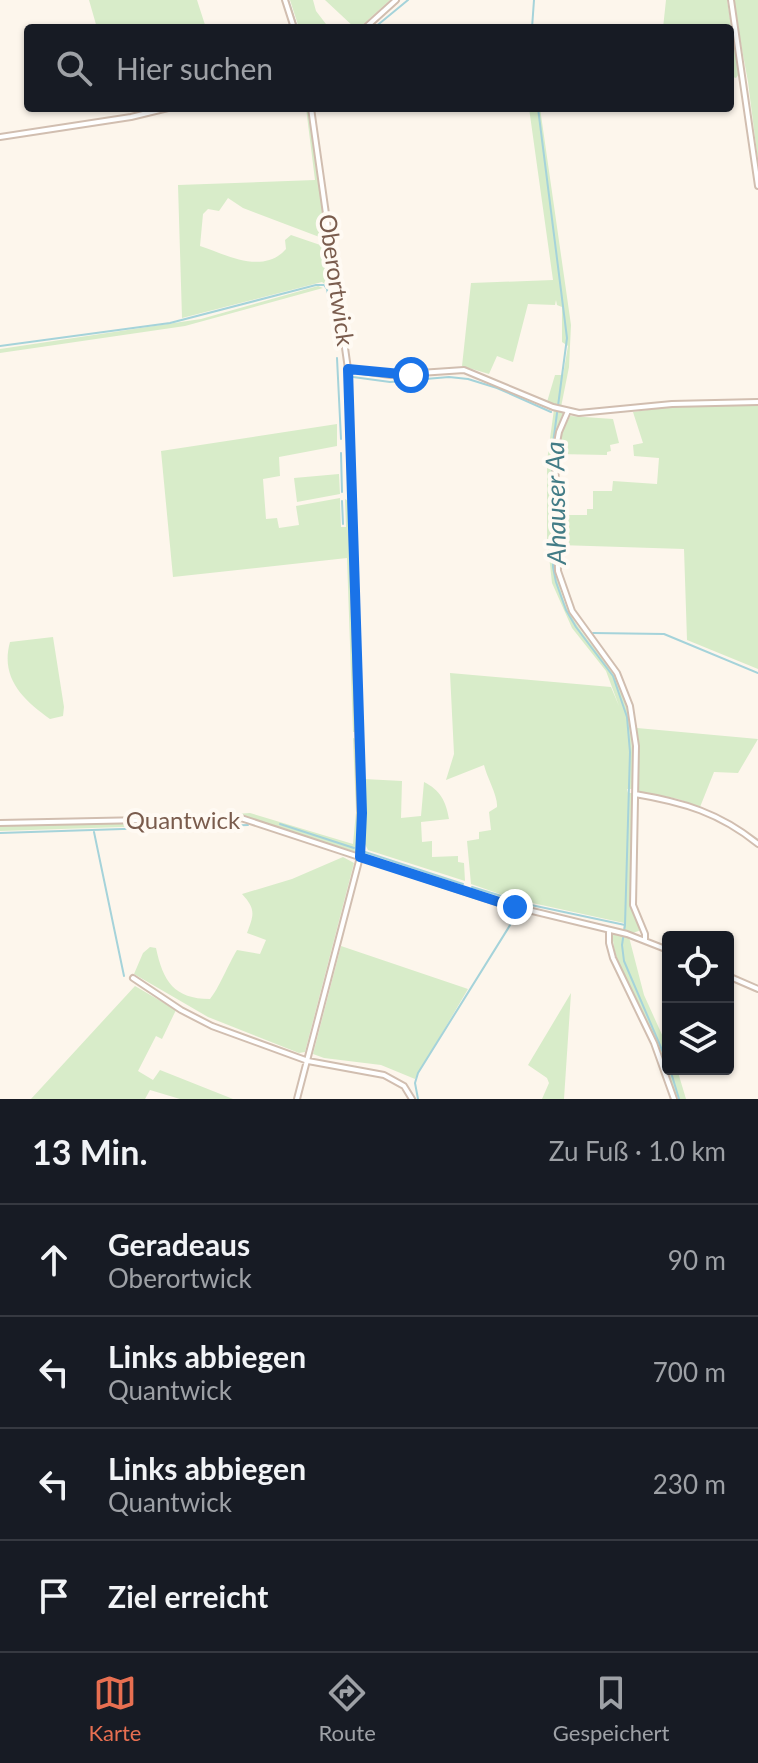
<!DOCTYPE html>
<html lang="de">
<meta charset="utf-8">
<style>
body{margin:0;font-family:Lato,sans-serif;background:#20242c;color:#f1f3f6}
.controls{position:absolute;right:24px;bottom:24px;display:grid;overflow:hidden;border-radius:8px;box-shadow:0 2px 6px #0004}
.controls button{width:72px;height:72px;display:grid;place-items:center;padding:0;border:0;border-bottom:2px solid #363941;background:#171b24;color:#f1f3f6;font:40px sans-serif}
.stop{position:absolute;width:24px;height:24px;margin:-18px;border:6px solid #1a73e8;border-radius:50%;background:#fff}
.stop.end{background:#1a73e8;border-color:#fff;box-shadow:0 2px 8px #0008}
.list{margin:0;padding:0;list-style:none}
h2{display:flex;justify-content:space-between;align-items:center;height:104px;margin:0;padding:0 32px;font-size:34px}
h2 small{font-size:26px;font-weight:400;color:#9ea1a6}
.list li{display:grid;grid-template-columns:52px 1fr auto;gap:24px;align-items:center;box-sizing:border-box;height:112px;padding:0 32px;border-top:2px solid #363941}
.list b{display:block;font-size:30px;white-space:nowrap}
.list p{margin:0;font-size:26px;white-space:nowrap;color:#9ea1a6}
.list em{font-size:26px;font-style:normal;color:#9ea1a6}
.icon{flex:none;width:44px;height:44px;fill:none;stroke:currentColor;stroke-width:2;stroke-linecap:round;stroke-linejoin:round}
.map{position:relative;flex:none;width:758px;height:1099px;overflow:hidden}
.search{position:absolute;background:#171b24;box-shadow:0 2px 6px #0004;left:24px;right:24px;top:24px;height:88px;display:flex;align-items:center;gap:20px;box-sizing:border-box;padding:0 28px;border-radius:8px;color:#9ea1a6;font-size:30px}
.sheet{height:552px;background:#171b24}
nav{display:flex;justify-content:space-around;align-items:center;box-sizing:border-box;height:112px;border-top:2px solid #363941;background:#171b24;font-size:22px;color:#9ea1a6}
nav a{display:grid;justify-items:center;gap:4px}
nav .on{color:#e76f51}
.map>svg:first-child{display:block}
.green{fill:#d8ecc9}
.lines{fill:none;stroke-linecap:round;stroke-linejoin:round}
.stream{stroke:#a5d3da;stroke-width:2}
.street-casing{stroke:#d1beb0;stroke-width:8}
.street{stroke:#fff;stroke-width:4}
.route{stroke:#1a73e8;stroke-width:10}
.labels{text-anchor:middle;stroke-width:8;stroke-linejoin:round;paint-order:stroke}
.street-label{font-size:24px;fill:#7a5c4d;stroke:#fffaf3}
.water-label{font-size:26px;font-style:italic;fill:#437c86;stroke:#fffaf3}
</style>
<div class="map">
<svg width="758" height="1099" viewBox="0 0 758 1099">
<rect width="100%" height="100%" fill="#fdf6ec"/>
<!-- green -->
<path class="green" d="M89,0H197L206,28H97Z
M290,0H313L316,11L329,28H299Z
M325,0H390L359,28H355Z
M666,0H727L739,74L736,78L730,76V28H663Z
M733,0H758V161L748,82Z
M306,108H309L326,236L322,238L243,208L228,198L219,211L208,209L203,214L200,246C227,255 263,275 286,249L285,240L291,235L329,248L340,328L336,330L330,288L322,282L182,318L178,185L315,180Z
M529,108H540L571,325L569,367L561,407L547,402L555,375H563L568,346L562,342V307L557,305L556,300L555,305L528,304L513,362L497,356L489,374L462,366L471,283L553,280Z
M318,286L323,288L185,326L0,353V349L201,319Z
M758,403V669L687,640L684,549L559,545V515H587V509H593V491H612L613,481L657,484L659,458L634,456L633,445L643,443L633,412L675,406Z
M554,409L564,411C545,450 548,572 568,610C584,641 613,664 624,697C634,727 632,758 632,789H627L628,793H634L632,905L641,930L633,933L623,930L624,923L514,899L471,884L467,841L479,839V832L491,830L489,812L497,807C498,796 487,778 484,765L446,780L454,754L450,673L611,687L619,706L606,671L572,628L552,583L547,538V461Z
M570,416L613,419L619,443L610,445L611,451L607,452V455L558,454L562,433Z
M337,424V446L279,457L280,476L263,479L266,519L277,518L279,528L299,525L296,506L340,498L341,527H346L345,499L348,501L356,732H353L347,558L173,577L161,451Z
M339,474L340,494L297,502L294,478Z
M53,637L64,707L63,716L50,719C23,700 0,678 10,642Z
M637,728L758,739L738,773L714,772L700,807L678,799L638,791Z
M353,738L356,739L359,817L356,852L235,814L250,813L353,844L356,812Z
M364,779L402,781L401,818L421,816L424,782C440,790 446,801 449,819L421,822L422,842L432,841V857L458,856V862L464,863L465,881L368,850L364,842Z
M183,820V825L0,831V826Z
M343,857L354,863L305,1052L299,1053L208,1017L134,974L143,953L150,947L156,948C163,981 174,999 210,999C218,990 229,963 237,950L260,954L266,940L247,933C254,915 256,909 242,894L292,879Z
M613,932L629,937L644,995L668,1048V1069H677L686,1099H677C671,1079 664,1060 656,1041C644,1012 610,963 613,932Z
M341,946L468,989L415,1079L381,1065L324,1058L313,1054Z
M135,986L176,1010L162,1039L156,1036L138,1071L153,1080L160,1070L233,1099H180L150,1090L145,1099H31Z
M571,993L564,1099H542L549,1083L547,1078L528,1065Z"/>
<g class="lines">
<!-- stream -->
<path class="stream" d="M288,0L297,28
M374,28L408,0
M532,28L534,0
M538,108L567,338L552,451L553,567L556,582L566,610L576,627L613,676L627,717L630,752L625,925L622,945L624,961L668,1064
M0,346L170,323L316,285H324L327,289L334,330
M337,358L341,439
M353,377L390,382L449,377L468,379L497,388L551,412
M341,453L342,492
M342,501L343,524
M593,633L664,634L758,673
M280,824L354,848
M192,827L248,825
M94,832L124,976
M0,833L184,827
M365,852L463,884
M472,887L531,905L625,925
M670,1069L679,1099
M418,1099L415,1083L418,1073L517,914"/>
<defs>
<path id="street" d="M285,0L294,28
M731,0L758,186
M365,28L396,0
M0,137L131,117L168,108
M348,369L390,375L464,370L553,407L579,413L672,404L758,402
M568,411L559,432L555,453L558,571L572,611L617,673L630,706L636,746L633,905L645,934V940
M635,794C683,802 720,813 758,844
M0,823L241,818L499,903L627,934L668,950
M609,930V943L613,958L654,1043L674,1099
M728,976L758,989
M133,978L181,1010L212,1026L308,1061L384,1075L404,1086L412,1099
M297,1099L360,857L361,834L348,369L311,108"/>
</defs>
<!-- street casing -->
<use href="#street" class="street-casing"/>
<!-- street -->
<use href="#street" class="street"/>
</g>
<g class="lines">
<!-- route -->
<path class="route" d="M411,375L348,369L362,813L360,857L515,907"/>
</g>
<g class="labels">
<!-- street labels -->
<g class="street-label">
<text transform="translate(336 280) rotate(82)" y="8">Oberortwick</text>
<text x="183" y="829">Quantwick</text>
</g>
<!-- water labels -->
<g class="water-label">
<text transform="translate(556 503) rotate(-91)" y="9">Ahauser Aa</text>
</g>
</g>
</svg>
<div class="controls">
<button><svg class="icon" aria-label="locate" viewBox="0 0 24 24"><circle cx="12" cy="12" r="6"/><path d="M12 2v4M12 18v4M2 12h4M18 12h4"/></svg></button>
<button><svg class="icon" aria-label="layers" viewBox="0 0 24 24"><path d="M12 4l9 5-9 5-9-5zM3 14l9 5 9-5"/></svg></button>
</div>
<div class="stop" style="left:411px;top:375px"></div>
<div class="stop end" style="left:515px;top:907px"></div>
<div class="search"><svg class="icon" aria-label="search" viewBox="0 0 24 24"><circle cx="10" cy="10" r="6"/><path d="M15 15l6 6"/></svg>Hier suchen</div>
</div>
<section class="sheet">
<h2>13 Min.<small>Zu Fuß · 1.0 km</small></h2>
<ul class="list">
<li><svg class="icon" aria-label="ahead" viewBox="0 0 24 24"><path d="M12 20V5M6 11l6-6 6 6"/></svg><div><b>Geradeaus</b><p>Oberortwick</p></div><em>90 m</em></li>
<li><svg class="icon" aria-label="left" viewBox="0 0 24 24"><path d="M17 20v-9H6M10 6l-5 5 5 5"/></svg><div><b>Links abbiegen</b><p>Quantwick</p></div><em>700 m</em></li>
<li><svg class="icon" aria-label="left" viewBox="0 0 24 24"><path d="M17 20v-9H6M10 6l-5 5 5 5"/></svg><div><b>Links abbiegen</b><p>Quantwick</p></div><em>230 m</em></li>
<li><svg class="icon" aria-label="arrive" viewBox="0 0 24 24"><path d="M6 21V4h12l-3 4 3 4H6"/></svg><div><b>Ziel erreicht</b></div></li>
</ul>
</section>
<nav>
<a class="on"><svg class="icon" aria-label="map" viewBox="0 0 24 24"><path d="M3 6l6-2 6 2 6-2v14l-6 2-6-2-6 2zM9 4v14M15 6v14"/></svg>Karte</a>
<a><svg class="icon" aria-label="directions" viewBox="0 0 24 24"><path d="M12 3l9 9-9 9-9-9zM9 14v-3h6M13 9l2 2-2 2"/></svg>Route</a>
<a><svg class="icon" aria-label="saved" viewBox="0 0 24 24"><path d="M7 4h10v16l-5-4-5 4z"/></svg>Gespeichert</a>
</nav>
